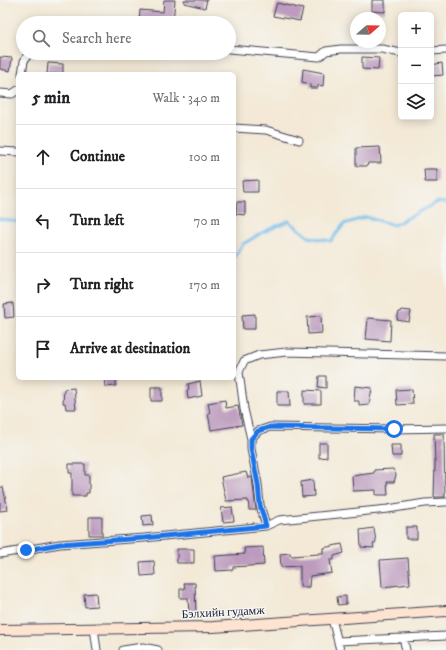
<!DOCTYPE html>
<meta charset="utf-8">
<style>
body{margin:0;font-family:"IM FELL DW Pica",serif;background:#f2f2f2;color:#202124}
.controls{position:absolute;right:12px;top:12px;display:grid;overflow:hidden;border-radius:6px;box-shadow:0 2px 10px #0003}
.controls button{width:36px;height:36px;display:grid;place-items:center;padding:0;border:0;border-bottom:1px solid #e0e0e0;background:#fff;color:#202124;font:20px sans-serif}
.compass{position:absolute;left:350px;top:12px;width:36px;height:36px;border-radius:50%;background:#fff;box-shadow:0 2px 10px #0003;rotate:70deg}
.stop{position:absolute;width:12px;height:12px;margin:-9px;border:3px solid #1a73e8;border-radius:50%;background:#fff}
.stop.end{background:#1a73e8;border-color:#fff;box-shadow:0 1px 4px #0008}
.list{margin:0;padding:0;list-style:none}
h2{display:flex;justify-content:space-between;align-items:center;height:52px;margin:0;padding:0 16px;font-size:17px}
h2 small{font-size:13px;font-weight:400;color:#757577}
.list li{display:grid;grid-template-columns:26px 1fr auto;gap:12px;align-items:center;box-sizing:border-box;height:64px;padding:0 16px;border-top:1px solid #e0e0e0}
.list b{display:block;font-size:15px;white-space:nowrap}
.list em{font-size:13px;font-style:normal;color:#757577}
.icon{flex:none;width:22px;height:22px;fill:none;stroke:currentColor;stroke-width:2;stroke-linecap:round;stroke-linejoin:round}
.map{position:relative;flex:none;width:446px;height:650px;overflow:hidden}
.search{position:absolute;background:#fff;box-shadow:0 2px 10px #0003;left:16px;top:16px;width:220px;height:44px;display:flex;align-items:center;gap:10px;box-sizing:border-box;padding:0 14px;border-radius:22px;color:#757577;font-size:15px}
.panel{position:absolute;background:#fff;box-shadow:0 2px 10px #0003;left:16px;top:72px;width:220px;height:308px;border-radius:6px}
.map>svg:first-child{display:block}
.lines{fill:none;stroke-linecap:round;stroke-linejoin:round}
.stream{stroke:#74bcec;stroke-width:3}
.building{fill:#bc9bbe}
.street-casing{stroke:#414052;stroke-width:9}
.secondary-casing{stroke:#414052;stroke-width:12}
.street{stroke:#fff;stroke-width:7}
.secondary{stroke:#fde4d1;stroke-width:10}
.route{stroke:#1a73e8;stroke-width:5}
.labels{text-anchor:middle;stroke-width:3;stroke-linejoin:round;paint-order:stroke}
.street-label{font-size:12px;fill:#22223b;stroke:#f6f6f2}
</style>
<div class="map">
<svg width="446" height="650" viewBox="0 0 446 650">
<rect width="100%" height="100%" fill="#f6f6f2"/>
<filter id="ink" filterUnits="userSpaceOnUse"><feTurbulence type="fractalNoise" baseFrequency=".025" numOctaves="2"/><feDisplacementMap in="SourceGraphic" scale="8" xChannelSelector="R" yChannelSelector="G"/><feConvolveMatrix kernelMatrix="1 2 1 2 8 2 1 2 1" color-interpolation-filters="sRGB"/></filter>
<filter id="wash" filterUnits="userSpaceOnUse"><feTurbulence type="fractalNoise" baseFrequency=".012" numOctaves="4" result="noise"/><feDisplacementMap in="SourceGraphic" scale="16" xChannelSelector="R" yChannelSelector="G"/><feGaussianBlur stdDeviation="0.9" result="paint"/><feColorMatrix in="noise" values="0 0 0 0 0 0 0 0 0 0 0 0 0 0 0 0 0 1.4 0 .05"/><feComposite in="paint" operator="in"/></filter>
<g filter="url(#wash)">
<rect width="100%" height="100%" fill="#f3e9d6"/>
<g class="lines">
<!-- stream -->
<path class="stream" d="M0,219L18,222
M234,258L243,244L265,231L289,221L309,237L331,241L344,224L366,217L394,225L438,202L446,203"/>
</g>
<g id="blocks">
<!-- building -->
<path class="building" d="M164,0H175L173,23H139L140,10L163,12Z
M184,0H207L205,8L184,3Z
M372,0H385V12L372,11Z
M277,3L303,9L300,21L273,16Z
M0,57L12,58L10,71L0,69Z
M362,57L379,58L378,70L362,69Z
M48,63L63,64V74H47Z
M442,63L443,75L432,76L431,65Z
M303,69L324,73L323,86L318,85V88H310V84L302,82Z
M380,147L381,163H368L367,166H356V148Z
M424,169H437V182H425Z
M258,180V192H243L242,181Z
M237,202H245V215L236,214Z
M13,303L14,317L5,318L4,304Z
M402,310L411,311L409,322L397,320L399,312H401Z
M255,314V329H243L242,315Z
M321,316L322,333L308,334L307,317Z
M368,318L391,320L390,341L366,339Z
M319,376H326V388L318,387Z
M104,378H116V386L105,387Z
M200,381L202,396L188,399L187,390H189L188,384Z
M355,386L372,388L369,405L359,406V401H354Z
M151,387H162V401H151Z
M74,388L76,409H66L65,403H63L64,389Z
M412,389L413,404L397,405L396,390Z
M304,390L321,391V404H304Z
M277,391H289L290,406H277Z
M225,400L226,408L238,406L242,425L211,430L208,413H210L208,403Z
M434,434H444L445,497H434L435,462Z
M319,443H327V457L319,458Z
M391,445H401V456H392Z
M69,464H85V475H89V493H86V496H72V473H69Z
M393,469L396,475L394,482H387L388,495H376V490L353,491L352,476L374,473V470Z
M246,472L248,478L252,477L256,510H249L248,500L226,501L221,477Z
M313,480L314,496L302,497L301,482Z
M3,487L8,510L0,511V488Z
M232,507L234,521L223,522L221,508Z
M152,515L153,525L143,526L142,516Z
M89,517H102V535H89Z
M406,527H417V539H406Z
M374,528L376,542L373,544L374,548L361,547L360,530Z
M342,544L344,553L334,556V560H330L332,573L310,576L309,587H300V566L281,567L280,554L290,553L291,556L319,554V553H323V548Z
M263,547L264,565L233,567V570L216,571L215,556L245,554L244,548Z
M177,549H194V563H177Z
M408,558L410,584L382,587L380,560Z
M154,561L155,575L141,576L140,562Z
M184,583H195L196,614H189L188,598H180V589H185Z
M96,593L97,606L85,607L84,594Z
M346,596V604L338,605L337,597Z"/>
</g>
</g>
<g filter="url(#ink)">
<use href="#blocks" fill-opacity="0" stroke="#414052" stroke-width="1"/>
<g class="lines">
<defs>
<path id="street" d="M229,49L319,57L326,51L341,49H382L401,53
M431,51L446,50
M22,74L24,61L29,53
M0,93L12,94L18,90
M234,128L266,130L299,140
M0,151L18,152
M251,439L244,409L239,372L244,361L259,355L287,352L446,356
M266,526L260,505L258,484L251,449V439L258,431L270,427L394,429L446,428
M0,554L60,544L144,538L266,526L279,520L388,509L425,503L446,502
M332,619L340,650
M94,628L97,650
M403,638L406,650
M338,641L446,636
M123,650L143,647L158,650"/>
<path id="secondary" d="M0,630L213,627L446,611"/>
</defs>
<!-- street casing -->
<use href="#street" class="street-casing"/>
<!-- secondary casing -->
<use href="#secondary" class="secondary-casing"/>
<!-- street -->
<use href="#street" class="street"/>
<!-- secondary -->
<use href="#secondary" class="secondary"/>
</g>
</g>
<g class="lines" filter="url(#ink)">
<!-- route -->
<path class="route" d="M26,550L60,544L144,538L266,526L260,505L258,484L251,449V439L258,431L270,427L394,429"/>
</g>
<g class="labels">
<!-- street labels -->
<g class="street-label">
<text transform="translate(223 612) rotate(-3)" y="4">Бэлхийн гудамж</text>
</g>
</g>
</svg>
<div class="controls">
<button>+</button>
<button>−</button>
<button><svg class="icon" aria-label="layers" viewBox="0 0 24 24"><path d="M12 4l9 5-9 5-9-5zM3 14l9 5 9-5"/></svg></button>
</div>
<svg class="compass" viewBox="-18 -18 36 36"><path d="M0-13l5 13h-10z" fill="#e53935"/><path d="M0 13l5-13h-10z" fill="#757577"/></svg>
<div class="stop" style="left:394px;top:429px"></div>
<div class="stop end" style="left:26px;top:550px"></div>
<div class="search"><svg class="icon" aria-label="search" viewBox="0 0 24 24"><circle cx="10" cy="10" r="6"/><path d="M15 15l6 6"/></svg>Search here</div>
<section class="panel">
<h2>5 min<small>Walk · 340 m</small></h2>
<ul class="list">
<li><svg class="icon" aria-label="ahead" viewBox="0 0 24 24"><path d="M12 20V5M6 11l6-6 6 6"/></svg><div><b>Continue</b></div><em>100 m</em></li>
<li><svg class="icon" aria-label="left" viewBox="0 0 24 24"><path d="M17 20v-9H6M10 6l-5 5 5 5"/></svg><div><b>Turn left</b></div><em>70 m</em></li>
<li><svg class="icon" aria-label="right" viewBox="0 0 24 24"><path d="M7 20v-9h11M14 6l5 5-5 5"/></svg><div><b>Turn right</b></div><em>170 m</em></li>
<li><svg class="icon" aria-label="arrive" viewBox="0 0 24 24"><path d="M6 21V4h12l-3 4 3 4H6"/></svg><div><b>Arrive at destination</b></div></li>
</ul>
</section>
</div>
